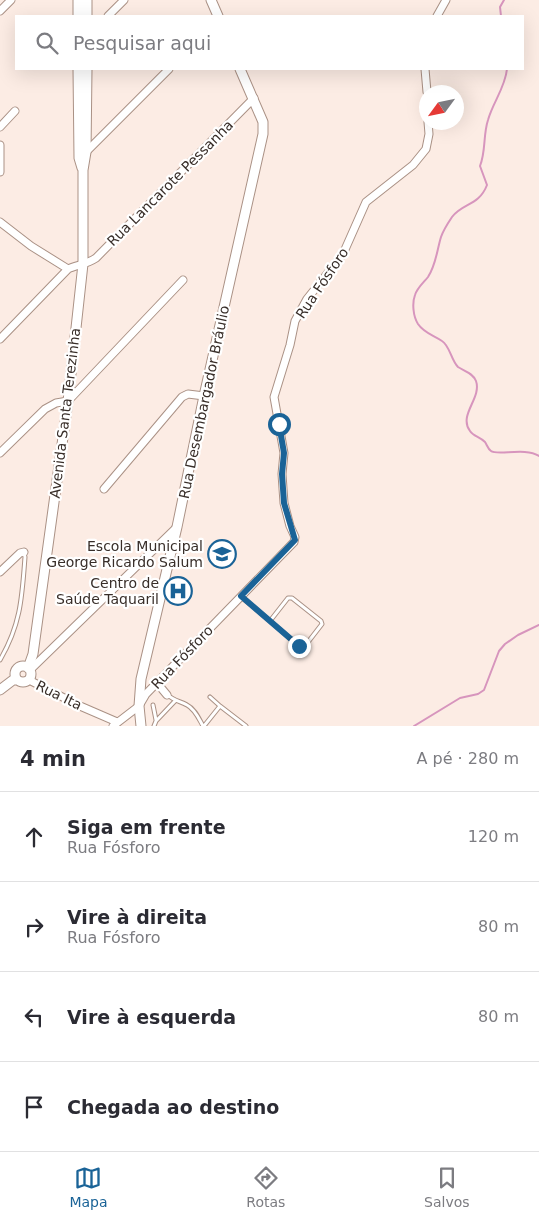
<!DOCTYPE html>
<html lang="pt">
<meta charset="utf-8">
<style>
body{margin:0;font-family:"DejaVu Sans",sans-serif;background:#f2f2f3;color:#2b2b33}
.compass{position:absolute;left:419px;top:85px;width:45px;height:45px;border-radius:50%;background:#fff;box-shadow:0 5px 20px #0002;rotate:237deg}
.stop{position:absolute;width:15px;height:15px;margin:-11px;border:4px solid #1a6397;border-radius:50%;background:#fff}
.stop.end{background:#1a6397;border-color:#fff;box-shadow:0 1px 5px #0008}
.list{margin:0;padding:0;list-style:none}
h2{display:flex;justify-content:space-between;align-items:center;height:65px;margin:0;padding:0 20px;font-size:21px}
h2 small{font-size:16px;font-weight:400;color:#7c7c81}
.list li{display:grid;grid-template-columns:32px 1fr auto;gap:15px;align-items:center;box-sizing:border-box;height:90px;padding:0 20px;border-top:1px solid #e1e1e2}
.list b{display:block;font-size:19px;white-space:nowrap}
.list p{margin:0;font-size:16px;white-space:nowrap;color:#7c7c81}
.list em{font-size:16px;font-style:normal;color:#7c7c81}
.icon{flex:none;width:28px;height:28px;fill:none;stroke:currentColor;stroke-width:2;stroke-linecap:round;stroke-linejoin:round}
.map{position:relative;flex:none;width:539px;height:726px;overflow:hidden}
.search{position:absolute;background:#fff;box-shadow:0 5px 20px #0002;left:15px;right:15px;top:15px;height:55px;display:flex;align-items:center;gap:12px;box-sizing:border-box;padding:0 18px;border-radius:0px;color:#7c7c81;font-size:19px}
.sheet{height:425px;background:#fff}
nav{display:flex;justify-content:space-around;align-items:center;box-sizing:border-box;height:70px;border-top:1px solid #e1e1e2;background:#fff;font-size:14px;color:#7c7c81}
nav a{display:grid;justify-items:center;gap:2px}
nav .on{color:#1a6397}
.map>svg:first-child{display:block}
.lines{fill:none;stroke-linecap:round;stroke-linejoin:round}
.stream{stroke:#d795bd;stroke-width:2}
.service-casing{stroke:#aa9185;stroke-width:5}
.minor-casing{stroke:#aa9185;stroke-width:9}
.tertiary-casing{stroke:#aa9185;stroke-width:11}
.service{stroke:#fff;stroke-width:3}
.minor{stroke:#fff;stroke-width:7}
.tertiary{stroke:#fff;stroke-width:9}
.route{stroke:#1a6397;stroke-width:6}
.labels{text-anchor:middle;stroke-width:4.5;stroke-linejoin:round;paint-order:stroke}
.street-label{font-size:14px;fill:#382e29;stroke:#fff}
.poi-label{font-size:14px;fill:#382e29;stroke:#fff;text-anchor:end}
</style>
<div class="map">
<svg width="539" height="726" viewBox="0 0 539 726">
<rect width="100%" height="100%" fill="#fcece4"/>
<g class="lines">
<!-- stream -->
<path class="stream" d="M501,16L500,7L504,0
M507,69C505,88 493,102 488,120C483,135 486,151 480,166L487,185C479,206 462,203 452,217C448,223 443,231 441,237C437,250 436,265 428,277C424,282 417,288 415,295C412,303 413,316 418,324C424,333 433,335 442,341C450,346 451,360 458,367C464,371 473,373 476,381C482,398 458,415 470,431C473,436 480,437 485,442C487,445 488,449 491,451C497,456 526,447 539,456
M414,726L460,698L478,694L484,690L499,651L505,644L518,635L539,625"/>
<defs>
<path id="service" d="M242,598C262,613 280,630 299,646L302,647L305,646L322,624L321,621L292,598H288L270,621
M0,660C21,624 22,597 25,557L24,553
M168,695C174,701 180,701 187,705C195,709 199,719 203,726
M210,697L220,706
M153,705L156,720
M154,726L156,721L175,701
M204,726L220,706L246,726"/>
<path id="minor" d="M0,11L11,0
M108,16L124,0
M437,16L446,0
M425,69L427,92
M0,127L15,111
M0,145V172
M85,153L169,69
M0,222L31,246L68,269
M0,339L68,269C77,265 87,264 96,258L254,98
M0,453L45,409L56,403L68,401L183,280
M104,489L182,397L188,394L204,396
M0,572L20,553L24,552
M30,670L177,527
M29,680L80,706L117,722
M157,683L167,695
M113,726L139,706L146,694L294,542L295,537L290,526L284,503L282,474L284,453L274,397L290,345L295,321L307,299L343,254L366,202L413,165L426,149L429,134L428,122"/>
<path id="tertiary" d="M211,0L218,16
M78,16V0
M87,16V0
M78,69L79,158L82,168
M15 674a8 8 0 1 1 16 0a8 8 0 1 1-16 0Z
M28,668L33,654L68,401L83,264V170L86,152L87,69
M0,690L13,680H17
M141,726L139,706L141,679L177,527L204,396L263,134V122L240,69"/>
</defs>
<!-- service casing -->
<use href="#service" class="service-casing"/>
<!-- minor casing -->
<use href="#minor" class="minor-casing"/>
<!-- tertiary casing -->
<use href="#tertiary" class="tertiary-casing"/>
<!-- service -->
<use href="#service" class="service"/>
<!-- minor -->
<use href="#minor" class="minor"/>
<!-- tertiary -->
<use href="#tertiary" class="tertiary"/>
</g>
<g class="lines">
<!-- route -->
<path class="route" d="M279,424L284,453L282,474L284,503L295,540L241,596L299,646"/>
</g>
<!-- icons -->
<defs>
<symbol id="school-ring" viewBox="-11 -11 22 22"><circle r="9.5" fill="#fff" stroke="#1a6397" stroke-width="1.5"/><path d="M0-5L7-2L0 1L-7-2ZM-4 1L0 2.5L4 1V4Q0 6-4 4Z" fill="#1a6397"/></symbol>
<symbol id="hospital-ring" viewBox="-11 -11 22 22"><circle r="9.5" fill="#fff" stroke="#1a6397" stroke-width="1.5"/><path d="M-5-5h3v3.5h4V-5h3V5h-3V1.5h-4V5h-3Z" fill="#1a6397"/></symbol>
</defs>
<g fill-rule="evenodd">
<use href="#school-ring" x="206" y="538" width="32" height="32"/>
<use href="#hospital-ring" x="162" y="575" width="32" height="32"/>
</g>
<g class="labels">
<!-- street labels -->
<g class="street-label">
<text transform="translate(170 183) rotate(-45)" y="5">Rua Lancarote Pessanha</text>
<text transform="translate(322 283) rotate(-56)" y="5">Rua Fósforo</text>
<text transform="translate(204 402) rotate(-78)" y="5">Rua Desembargador Bráulio</text>
<text transform="translate(65 413) rotate(-83)" y="5">Avenida Santa Terezinha</text>
<text transform="translate(182 657) rotate(-46)" y="5">Rua Fósforo</text>
<text transform="translate(59 695) rotate(26)" y="5">Rua Ita</text>
</g>
<!-- poi labels -->
<g class="poi-label">
<text x="203" y="551">Escola Municipal<tspan x="203" dy="16">George Ricardo Salum</tspan></text>
<text x="159" y="588">Centro de<tspan x="159" dy="16">Saúde Taquaril</tspan></text>
</g>
</g>
</svg>
<svg class="compass" viewBox="-18 -18 36 36"><path d="M0-13l5 13h-10z" fill="#e53935"/><path d="M0 13l5-13h-10z" fill="#7c7c81"/></svg>
<div class="stop" style="left:279px;top:424px"></div>
<div class="stop end" style="left:299px;top:646px"></div>
<div class="search"><svg class="icon" aria-label="search" viewBox="0 0 24 24"><circle cx="10" cy="10" r="6"/><path d="M15 15l6 6"/></svg>Pesquisar aqui</div>
</div>
<section class="sheet">
<h2>4 min<small>A pé · 280 m</small></h2>
<ul class="list">
<li><svg class="icon" aria-label="ahead" viewBox="0 0 24 24"><path d="M12 20V5M6 11l6-6 6 6"/></svg><div><b>Siga em frente</b><p>Rua Fósforo</p></div><em>120 m</em></li>
<li><svg class="icon" aria-label="right" viewBox="0 0 24 24"><path d="M7 20v-9h11M14 6l5 5-5 5"/></svg><div><b>Vire à direita</b><p>Rua Fósforo</p></div><em>80 m</em></li>
<li><svg class="icon" aria-label="left" viewBox="0 0 24 24"><path d="M17 20v-9H6M10 6l-5 5 5 5"/></svg><div><b>Vire à esquerda</b></div><em>80 m</em></li>
<li><svg class="icon" aria-label="arrive" viewBox="0 0 24 24"><path d="M6 21V4h12l-3 4 3 4H6"/></svg><div><b>Chegada ao destino</b></div></li>
</ul>
</section>
<nav>
<a class="on"><svg class="icon" aria-label="map" viewBox="0 0 24 24"><path d="M3 6l6-2 6 2 6-2v14l-6 2-6-2-6 2zM9 4v14M15 6v14"/></svg>Mapa</a>
<a><svg class="icon" aria-label="directions" viewBox="0 0 24 24"><path d="M12 3l9 9-9 9-9-9zM9 14v-3h6M13 9l2 2-2 2"/></svg>Rotas</a>
<a><svg class="icon" aria-label="saved" viewBox="0 0 24 24"><path d="M7 4h10v16l-5-4-5 4z"/></svg>Salvos</a>
</nav>
